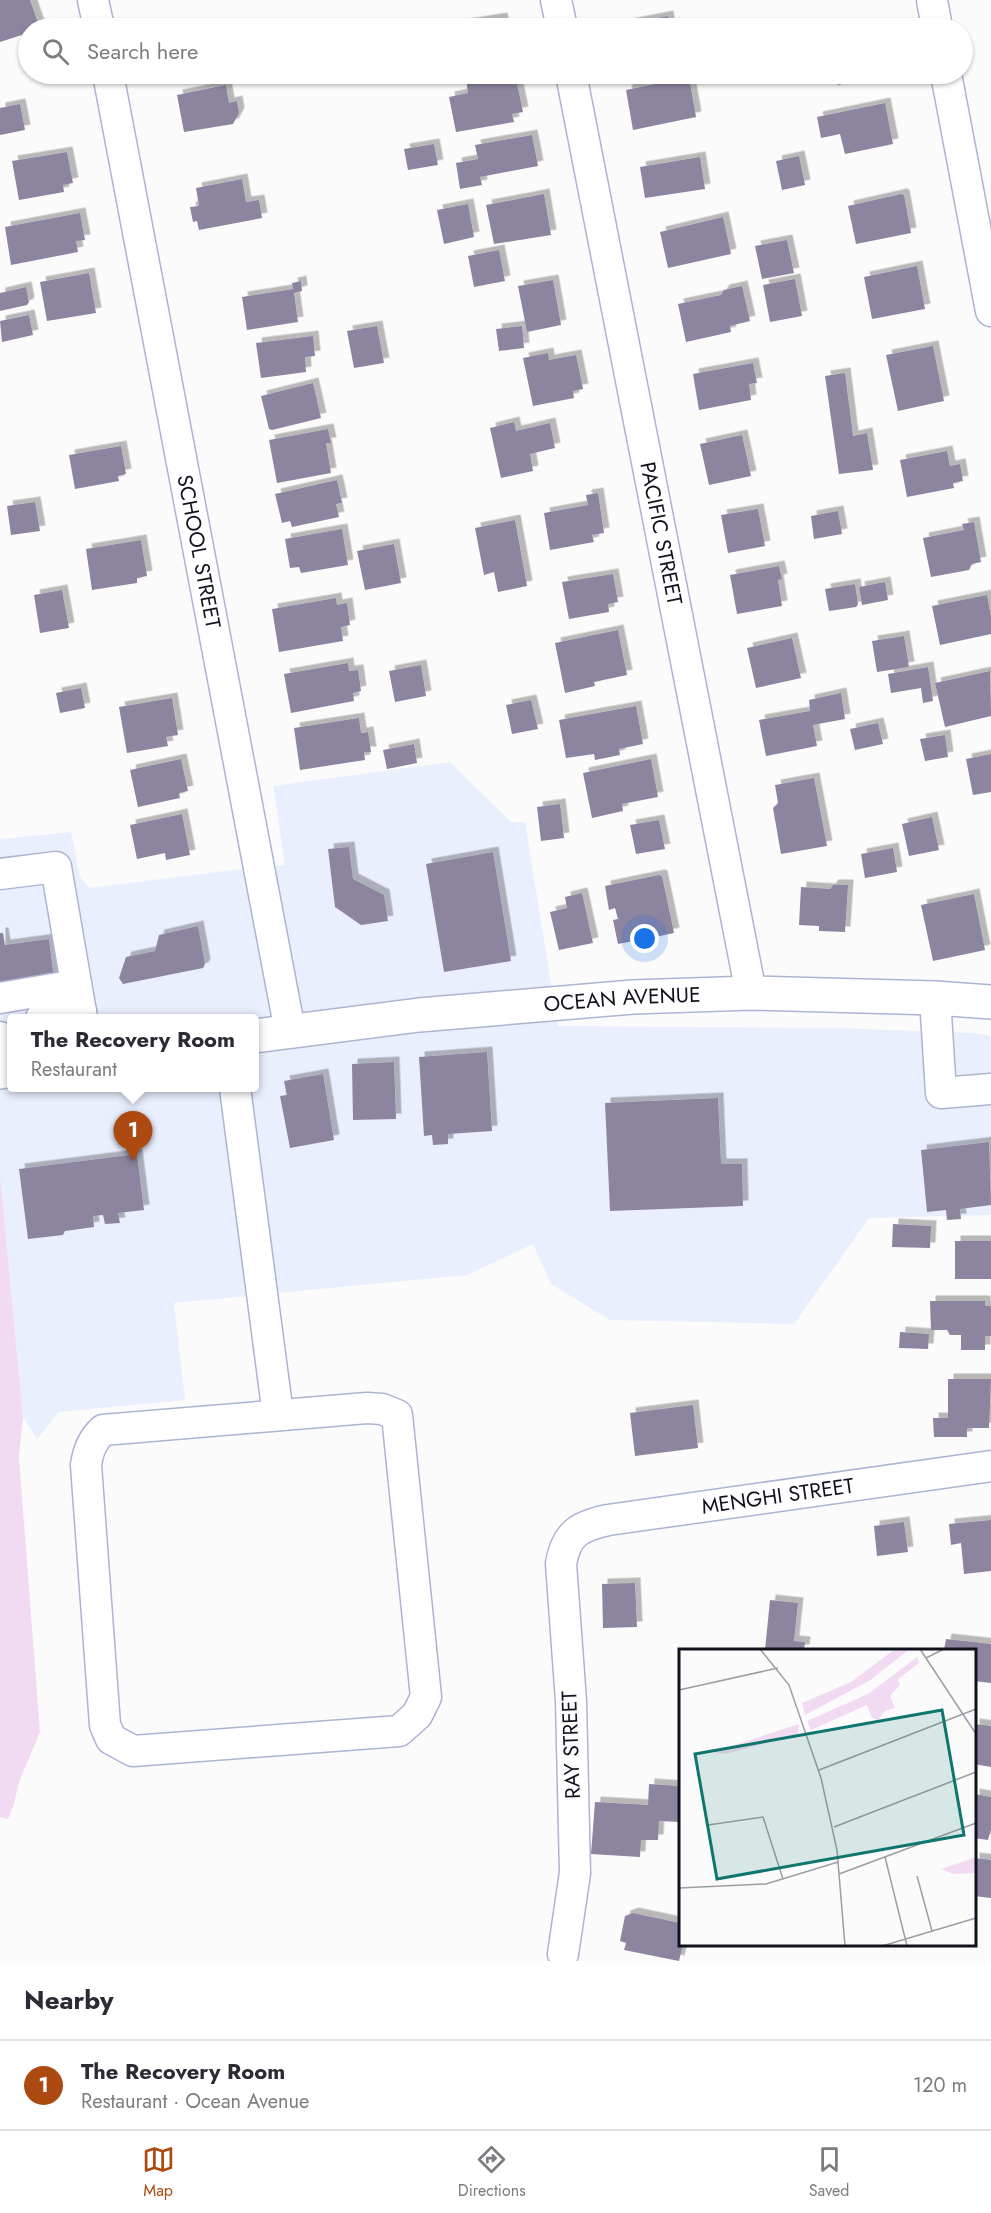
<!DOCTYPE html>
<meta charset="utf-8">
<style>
body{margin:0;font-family:Jost,sans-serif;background:#f7f7f7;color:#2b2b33}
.you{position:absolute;left:645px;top:939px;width:21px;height:21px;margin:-15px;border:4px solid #fff;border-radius:50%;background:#1a73e8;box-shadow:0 0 0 9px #1a73e833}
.badge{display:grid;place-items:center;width:39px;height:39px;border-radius:50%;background:#ad4a11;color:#fff;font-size:20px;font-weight:700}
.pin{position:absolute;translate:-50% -50px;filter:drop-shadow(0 2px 3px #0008)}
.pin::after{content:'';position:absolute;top:32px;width:21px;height:18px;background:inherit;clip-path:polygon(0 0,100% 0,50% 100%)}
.popup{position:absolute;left:7px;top:1014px;width:252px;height:78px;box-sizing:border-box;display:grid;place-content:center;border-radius:6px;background:#fff;filter:drop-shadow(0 2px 4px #0005);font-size:20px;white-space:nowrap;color:#7c7c81}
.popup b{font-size:22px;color:#2b2b33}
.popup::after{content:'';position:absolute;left:50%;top:100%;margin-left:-12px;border:12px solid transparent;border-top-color:#fff}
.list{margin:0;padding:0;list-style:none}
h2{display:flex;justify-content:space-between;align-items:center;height:78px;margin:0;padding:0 24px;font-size:26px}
h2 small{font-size:20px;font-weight:400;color:#7c7c81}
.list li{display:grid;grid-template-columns:39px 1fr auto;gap:18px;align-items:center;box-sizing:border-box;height:90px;padding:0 24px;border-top:2px solid #e1e1e2}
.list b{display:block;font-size:22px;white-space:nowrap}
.list p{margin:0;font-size:20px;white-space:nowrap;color:#7c7c81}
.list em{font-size:20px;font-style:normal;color:#7c7c81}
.icon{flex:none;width:33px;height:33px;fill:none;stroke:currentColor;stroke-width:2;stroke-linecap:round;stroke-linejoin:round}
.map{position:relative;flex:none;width:991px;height:1961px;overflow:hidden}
.search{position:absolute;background:#fff;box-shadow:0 2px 4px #0004;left:18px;right:18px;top:18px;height:66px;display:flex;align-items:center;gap:15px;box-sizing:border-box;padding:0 21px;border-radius:33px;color:#7c7c81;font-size:22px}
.sheet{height:168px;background:#fff}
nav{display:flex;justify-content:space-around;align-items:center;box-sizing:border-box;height:84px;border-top:2px solid #e1e1e2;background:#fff;font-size:16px;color:#7c7c81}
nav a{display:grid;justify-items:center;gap:3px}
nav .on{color:#ad4a11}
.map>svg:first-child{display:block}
.built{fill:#eaeffe;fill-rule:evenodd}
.green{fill:#f2dbf2}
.building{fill:#8d84a0;filter:url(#shadow)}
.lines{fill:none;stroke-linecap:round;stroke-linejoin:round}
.minor-casing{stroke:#acb4d1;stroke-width:33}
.major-casing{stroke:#acb4d1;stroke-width:36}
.minor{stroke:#fff;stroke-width:30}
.major{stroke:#fff;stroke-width:33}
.labels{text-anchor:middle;stroke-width:5;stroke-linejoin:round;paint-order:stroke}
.street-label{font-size:21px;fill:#10131d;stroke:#fbfbfb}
.inset-road{fill:none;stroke:#9d9ea2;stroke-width:1.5}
.view{fill:#0f766e;fill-opacity:0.15;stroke:#0f766e;stroke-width:3}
.inset-edge{fill:none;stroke:#10131d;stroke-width:3}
</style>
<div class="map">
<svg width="991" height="1961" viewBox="0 0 991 1961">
<defs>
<filter id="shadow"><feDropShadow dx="5.5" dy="-5.5" stdDeviation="0" flood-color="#0004"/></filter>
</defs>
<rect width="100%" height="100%" fill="#fbfbfb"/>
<!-- built -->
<path class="built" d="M450,762L511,822H525L558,1026L836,1028L974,1033L991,1036V1215L869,1218L794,1324L610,1320L551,1284L533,1244L467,1275L174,1303L185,1400L59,1412L37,1439L23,1417L0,1174V839L71,832L80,876L89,888L241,869L285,865L273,786ZM12,1018H255V1088H12Z"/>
<!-- green -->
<path class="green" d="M0,1174L23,1417L19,1457L40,1732L19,1782L14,1804L8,1819L0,1817Z"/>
<!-- building -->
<path class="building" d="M0,0H30L40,28H28V33L0,42Z
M668,16L670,28H611V27Z
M502,18L504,28H451V26Z
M498,74H515L523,112L512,114L514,122L456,132L449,97L468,93L466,79Z
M835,74H885L838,85Z
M689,77L696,117L633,130L626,90Z
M226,85L229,103L237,101L239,113L233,124L184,132L177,95Z
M885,103L893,144L845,154L840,134L821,138L817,117Z
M20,104L25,130L0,135V108Z
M532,135L538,166L480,177L482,185L460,189L456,163L478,159L475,145Z
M434,144L438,165L408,170L404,149Z
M67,152L73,183L63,185L64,192L19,200L12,161Z
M799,156L805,185L782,190L776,161Z
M700,157L705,189L645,198L640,167Z
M242,179L246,202L259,200L262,218L199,230L197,221L193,222L190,207L199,206L196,188Z
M544,194L551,235L494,244L486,205Z
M901,194L904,195L911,233L856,244L848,206Z
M468,204L474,237L444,244L437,210Z
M80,213L85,240L76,241L78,252L11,265L5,227Z
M723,217L731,254L668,268L660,232Z
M787,240L794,273L762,279L755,246Z
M499,250L505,281L474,287L468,256Z
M917,266L925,309L872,319L864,277Z
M89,273L96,313L47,321L40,282Z
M795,279L802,316L770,322L763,285Z
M553,280L561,325L527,332L518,286Z
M301,281L302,291L294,293L298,322L247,330L242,297L293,289L292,283Z
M742,286L750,321L730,326L731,332L686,342L678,304L721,295L724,290Z
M26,287L29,302L27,305L0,311V293Z
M29,315L33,335L2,342L0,321Z
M377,326L384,363L354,368L347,331Z
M522,326L524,348L499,351L496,329Z
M313,336L315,356L305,357L306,372L261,378L256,343Z
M933,346L944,401L898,411L886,355Z
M548,353L549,360L576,355L583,389L573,391L574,398L533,406L523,358Z
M753,363L757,383L749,384L751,400L699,410L693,374Z
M845,373L853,436L867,433L873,470L839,474L825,376Z
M313,383L321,418L272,430L269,429L261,396Z
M514,422L516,431L550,423L555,448L530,454L533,471L501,478L490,428Z
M328,429L331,443H326L331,473L277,483L269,440Z
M742,435L751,476L709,485L700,444Z
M121,446L126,474L118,476L119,481L75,489L69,455Z
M947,451L950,466L960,464L963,481L953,483L954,488L907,497L900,460Z
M337,480L342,503L336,504L339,517L292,527L290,521L282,523L275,494Z
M598,493L604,533L592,535L594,542L550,550L544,513L588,505L586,495Z
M35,502L40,531L11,535L7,506Z
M758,509L765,546L728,553L721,515Z
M838,511L842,534L814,539L811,516Z
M515,520L527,586L498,592L494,572L484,575L475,528Z
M974,522L981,562L972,564L969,570L931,577L923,538L964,530L962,524Z
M342,529L348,565L301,573L299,567L290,568L285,539Z
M141,540L147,576L137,578V583L92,590L86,549Z
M394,544L401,583L365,590L357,551Z
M779,566L782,579L778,580L782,606L737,614L730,575Z
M613,574L618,602L608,604L609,612L569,619L562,582Z
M885,582L888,600L862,605L859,587Z
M855,584L858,604L856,607L829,611L825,589Z
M62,590L69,628L40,633L34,595Z
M987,595L991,617V634L940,645L932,606Z
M336,598L337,605L347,603L350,625L341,627L343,641L279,652L272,609Z
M618,630L627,675L594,682L595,686L565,693L555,643Z
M904,636L909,667L877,672L872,641Z
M792,638L801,678L756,688L747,648Z
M348,663L349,671L358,670L361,691L353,693L354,701L291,713L284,674Z
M421,665L426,696L395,702L389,671Z
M928,667L933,701L923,703L921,688L891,693L888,674Z
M990,671L991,716L945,727L935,683Z
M81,688L85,708L60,713L56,693Z
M841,693L845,719L813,725L817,746L766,756L759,720L810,711L809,700Z
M172,698L178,735L166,737L168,746L127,753L119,707Z
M531,700L538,729L512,734L506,705Z
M636,706L643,744L619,749L620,755L595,760L594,754L566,758L559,720Z
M359,718L361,733L368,732L371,752H364L365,760L300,770L294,728Z
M878,723L883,744L855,750L850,729Z
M945,735L948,757L925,761L920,739Z
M414,744L417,763L387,769L383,750Z
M991,754V792L973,795L966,759Z
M181,759L188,791L179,793L180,798L138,807L130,770Z
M651,759L658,797L622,804L623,811L592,818L583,773Z
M814,778L827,846L781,854L773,808L778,803L775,785Z
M560,804L564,838L541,841L537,807Z
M182,814L190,855L166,860L165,853L137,859L130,825Z
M932,817L939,850L909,856L902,824Z
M659,820L665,849L636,854L630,825Z
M349,847L353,879L384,895L388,921L361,925L335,907L328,849Z
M893,848L897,872L865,878L861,854Z
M493,852L511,961L444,972L426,864Z
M659,875L662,876L674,933L655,937L654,932L638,936L639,940L618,944L613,920L618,919L615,908L609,910L605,886Z
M833,885H848L845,932L819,931V926L799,925L801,887L830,889Z
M582,893L593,943L559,950L550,912L567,908L565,897Z
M974,894L985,950L933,961L921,905Z
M198,926L205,964L203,968L123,984L119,978L126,957L155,951L159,935Z
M0,933H3L5,945L49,939L54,980L0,988Z
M487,1052L492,1131L448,1134V1144L433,1145L432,1135L424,1136L419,1057Z
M394,1062L396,1119L353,1120L352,1064Z
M323,1074L334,1140L290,1148L280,1096L287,1095L284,1081Z
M718,1098L721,1164H742L743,1206L610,1211L605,1103Z
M989,1142L991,1205L960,1209L961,1219L947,1220L946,1210L927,1212L921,1150Z
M137,1154L144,1210L118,1213L120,1223L105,1224L103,1215L93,1216L94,1227L65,1231L63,1235L28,1239L19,1169Z
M893,1224L931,1226L930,1248L892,1247Z
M955,1241H991V1279H955Z
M930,1301H985V1306H991V1336H985V1350H961V1335H950L947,1330H931Z
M900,1332L929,1334L928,1349L899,1348Z
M948,1379H991L989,1428H967V1437H934L933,1418H948Z
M693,1405L698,1448L635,1456L630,1413Z
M991,1520V1571L964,1574L961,1543L951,1545L949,1524Z
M904,1522L908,1552L877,1556L874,1526Z
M635,1583L637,1627L603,1628L602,1584Z
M770,1600L798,1603L794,1641L805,1642L804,1650H765Z
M946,1639L991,1644V1683L974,1681V1650H944Z
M974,1724L991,1726V1767L974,1764Z
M649,1784L680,1786V1822L659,1821L658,1840H641L640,1857L591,1854L595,1802L648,1805Z
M974,1794L991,1797V1829L988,1840L974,1838Z
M974,1858L991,1860V1898L974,1896Z
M633,1913L680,1923V1944H683L679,1961L624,1950L626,1943L620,1941L625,1916Z"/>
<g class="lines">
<defs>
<g id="minor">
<path d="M93,0L99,28"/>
<path d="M556,0L562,28"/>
<path d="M932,0L937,28"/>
<path id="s1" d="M108,74L290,1031"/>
<path id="s2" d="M571,74L751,993"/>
<path d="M946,74L991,311"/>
<path d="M0,874L56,867L82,1018"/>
<path d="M0,998L76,985"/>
<path d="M935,998L941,1093L991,1089"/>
<path d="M41,1018L81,1011"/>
<path d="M0,1037L6,1071"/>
<path d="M235,1088L278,1415"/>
<path d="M367,1408L382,1409L397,1415L426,1697L417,1715L399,1731L133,1751L111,1739L105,1725L86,1465C88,1451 92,1440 103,1430Z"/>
<path id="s3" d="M563,1954L575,1873L571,1701L561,1564C566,1533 580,1526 608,1520L991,1466"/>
</g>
<g id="major">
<path id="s4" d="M255,1036L419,1015L633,997L751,993L935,998L991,1002"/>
<path d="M0,1072L12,1070"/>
</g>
</defs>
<!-- minor casing -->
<use href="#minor" class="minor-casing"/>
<!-- major casing -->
<use href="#major" class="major-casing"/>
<!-- minor -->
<use href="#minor" class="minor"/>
<!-- major -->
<use href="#major" class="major"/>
</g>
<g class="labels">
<!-- street labels -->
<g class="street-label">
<text dy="7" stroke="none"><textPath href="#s2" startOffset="468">PACIFIC STREET</textPath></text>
<text dy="7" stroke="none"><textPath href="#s1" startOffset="486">SCHOOL STREET</textPath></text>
<text dy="7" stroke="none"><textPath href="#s4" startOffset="369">OCEAN AVENUE</textPath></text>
<text dy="7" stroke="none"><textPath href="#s3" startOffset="633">MENGHI STREET</textPath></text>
<text transform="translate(571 1745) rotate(-92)" y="7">RAY STREET</text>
</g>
</g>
<!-- overview -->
<g transform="translate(679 1649)">
<rect width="297" height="297" fill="#fbfbfb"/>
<path d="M216,0H231L190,32L126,66L123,54L172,33ZM238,8L240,14L219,30L221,36L211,47L216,59L206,62L199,71L193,69L188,56L132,81L128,72L189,45ZM120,75L119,86L46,105L34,103ZM297,208V224L274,225L262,220Z" fill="#f2dbf2"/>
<path class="inset-road" d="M81,0L110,36L142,129L158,201L166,297M241,0L297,85M247,9L265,0M0,41L99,19M140,121L297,60M29,176L84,168L104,230M155,178L297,123M206,208L228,297M160,225L297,174M238,227L253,282M0,239L87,235L159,213M203,297L297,269"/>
<path class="view" d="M263,61L285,186L38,230L16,105Z"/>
<rect width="297" height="297" class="inset-edge"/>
</g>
</svg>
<div class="you"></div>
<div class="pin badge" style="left:133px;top:1161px">1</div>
<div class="popup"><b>The Recovery Room</b>Restaurant</div>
<div class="search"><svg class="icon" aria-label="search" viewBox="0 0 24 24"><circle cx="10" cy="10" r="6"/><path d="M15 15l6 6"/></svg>Search here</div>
</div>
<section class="sheet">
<h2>Nearby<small></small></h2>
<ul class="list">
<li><span class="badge">1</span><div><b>The Recovery Room</b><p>Restaurant · Ocean Avenue</p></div><em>120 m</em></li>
</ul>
</section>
<nav>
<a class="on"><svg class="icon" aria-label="map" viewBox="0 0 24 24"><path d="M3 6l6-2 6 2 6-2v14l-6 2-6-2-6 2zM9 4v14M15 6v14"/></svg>Map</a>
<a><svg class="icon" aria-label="directions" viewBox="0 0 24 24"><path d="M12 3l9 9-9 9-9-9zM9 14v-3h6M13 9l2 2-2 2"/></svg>Directions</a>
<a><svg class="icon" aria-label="saved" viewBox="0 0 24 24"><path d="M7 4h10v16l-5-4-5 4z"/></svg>Saved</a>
</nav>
